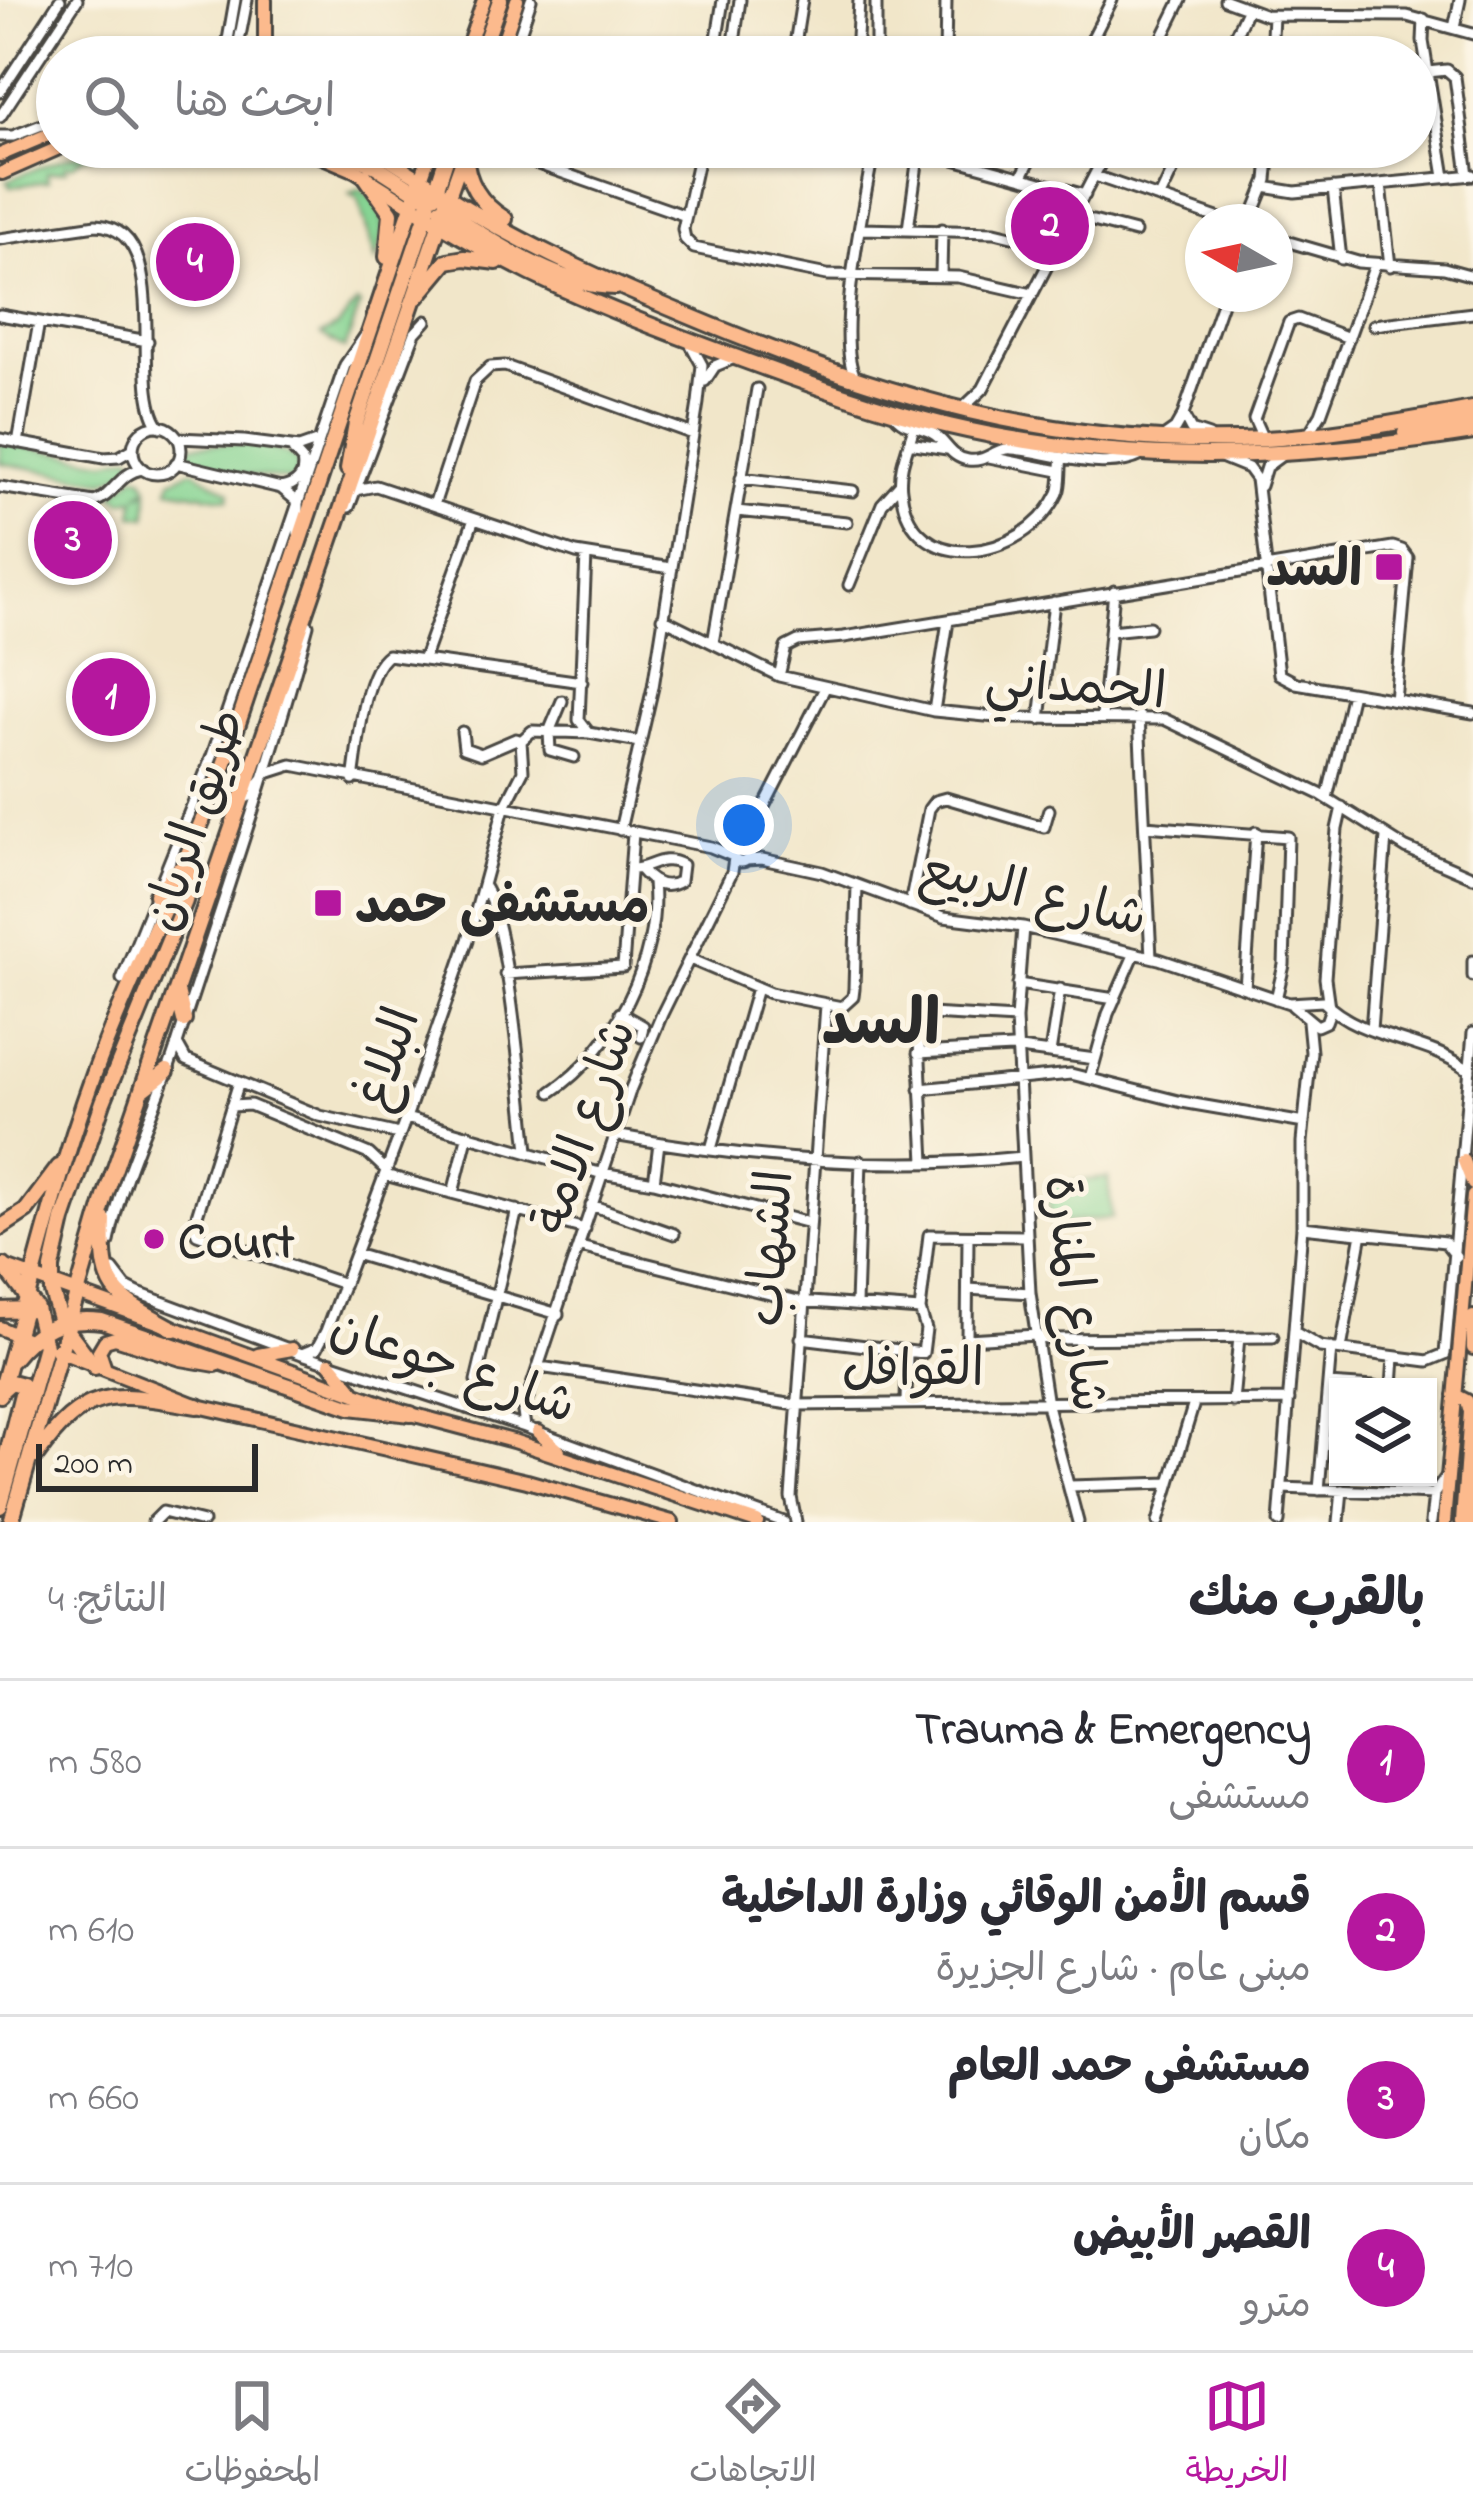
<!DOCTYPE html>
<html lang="ar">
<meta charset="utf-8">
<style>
body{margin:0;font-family:"Indie Flower","Playpen Sans Arabic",sans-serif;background:#f7f7f7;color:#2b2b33;direction:rtl}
.controls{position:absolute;right:36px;bottom:36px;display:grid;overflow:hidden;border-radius:0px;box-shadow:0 3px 9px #0004}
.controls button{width:108px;height:108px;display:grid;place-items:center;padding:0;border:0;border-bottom:3px solid #e1e1e2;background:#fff;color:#2b2b33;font:60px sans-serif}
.compass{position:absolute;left:1185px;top:204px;width:108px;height:108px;border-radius:50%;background:#fff;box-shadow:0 3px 9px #0004;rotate:279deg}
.scale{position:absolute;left:36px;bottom:30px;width:222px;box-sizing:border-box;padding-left:12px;border:6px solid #2b2b2b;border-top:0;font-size:33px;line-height:42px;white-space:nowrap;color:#2b2b2b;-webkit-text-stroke:9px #fcf5e5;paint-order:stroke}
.you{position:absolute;left:744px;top:825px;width:42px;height:42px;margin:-30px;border:9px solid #fff;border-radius:50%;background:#1a73e8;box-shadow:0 0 0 18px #1a73e833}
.badge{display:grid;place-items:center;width:78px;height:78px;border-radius:50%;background:#b5179e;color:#fff;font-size:39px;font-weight:700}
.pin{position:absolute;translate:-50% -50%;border:6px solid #fff;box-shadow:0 3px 12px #0006}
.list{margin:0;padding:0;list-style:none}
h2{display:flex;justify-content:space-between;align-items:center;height:156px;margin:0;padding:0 48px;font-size:51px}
h2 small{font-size:39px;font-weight:400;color:#7c7c81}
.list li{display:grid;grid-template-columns:78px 1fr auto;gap:36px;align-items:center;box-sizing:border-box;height:168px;padding:0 48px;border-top:3px solid #e1e1e2}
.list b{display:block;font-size:45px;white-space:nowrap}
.list p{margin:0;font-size:39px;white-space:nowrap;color:#7c7c81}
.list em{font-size:39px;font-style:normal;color:#7c7c81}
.icon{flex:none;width:66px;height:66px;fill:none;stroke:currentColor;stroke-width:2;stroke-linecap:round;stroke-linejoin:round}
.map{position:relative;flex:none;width:1473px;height:1522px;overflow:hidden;direction:ltr}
.search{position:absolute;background:#fff;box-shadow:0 3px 9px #0004;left:36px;right:36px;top:36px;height:132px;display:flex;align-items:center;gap:30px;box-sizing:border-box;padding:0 42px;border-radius:66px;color:#7c7c81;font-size:45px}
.sheet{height:828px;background:#fff}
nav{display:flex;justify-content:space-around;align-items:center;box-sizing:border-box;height:168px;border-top:3px solid #e1e1e2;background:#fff;font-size:33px;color:#7c7c81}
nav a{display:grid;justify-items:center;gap:6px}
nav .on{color:#b5179e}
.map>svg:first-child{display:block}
.green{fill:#86d493;stroke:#58805f;stroke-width:3}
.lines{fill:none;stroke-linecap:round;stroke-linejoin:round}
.minor-casing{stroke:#494743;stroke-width:15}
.major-casing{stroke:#494743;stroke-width:18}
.highway-casing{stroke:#494743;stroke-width:20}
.minor{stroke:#fff;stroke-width:9}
.major{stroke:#fcba8d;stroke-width:12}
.highway{stroke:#fcba8d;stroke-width:14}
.poi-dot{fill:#b5179e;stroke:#fcf5e5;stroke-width:4.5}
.labels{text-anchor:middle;stroke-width:10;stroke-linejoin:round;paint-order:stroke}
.poi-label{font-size:51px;font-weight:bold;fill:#2b2b2b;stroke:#fcf5e5;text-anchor:start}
.street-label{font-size:51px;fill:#2b2b2b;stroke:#fcf5e5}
.district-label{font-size:63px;font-weight:bold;fill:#2b2b2b;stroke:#fcf5e5}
</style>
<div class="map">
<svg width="1473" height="1522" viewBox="0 0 1473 1522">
<rect width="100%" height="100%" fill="#fcf5e5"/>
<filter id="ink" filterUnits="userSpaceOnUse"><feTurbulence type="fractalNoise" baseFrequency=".00833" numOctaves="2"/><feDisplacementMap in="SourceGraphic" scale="24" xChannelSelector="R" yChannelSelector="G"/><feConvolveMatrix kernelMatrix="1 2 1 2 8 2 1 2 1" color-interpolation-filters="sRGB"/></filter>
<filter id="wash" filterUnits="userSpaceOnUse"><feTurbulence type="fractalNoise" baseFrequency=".004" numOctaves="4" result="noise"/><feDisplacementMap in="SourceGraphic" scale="48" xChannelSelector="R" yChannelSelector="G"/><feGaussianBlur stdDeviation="2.7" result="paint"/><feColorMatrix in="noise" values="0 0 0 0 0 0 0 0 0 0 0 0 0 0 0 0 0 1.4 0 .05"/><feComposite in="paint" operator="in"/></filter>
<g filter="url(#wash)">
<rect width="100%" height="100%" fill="#f1e6c9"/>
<!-- green -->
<path class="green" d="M141,147V151L84,157L72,166L65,165L66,170L47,173L48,181L10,187L7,181C54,160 89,147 141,147Z
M360,189C389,208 388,229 376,260L358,199L350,194Z
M357,303L360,305L345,349L321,335L338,326Z
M0,442L106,461L131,455L136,467L105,481L0,463Z
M191,445C223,444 276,439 299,463L296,477L290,480L233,473L189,458Z
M193,470L230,492L229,499L169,489L171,480Z
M136,475L142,476L148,487L138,495L148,491L147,517L133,515L135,498L123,501L113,495Z
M1108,1178L1112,1218L1051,1224L1047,1184Z"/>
</g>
<g filter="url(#ink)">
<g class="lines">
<defs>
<path id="minor" d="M876,0V57
M1225,0L1266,15L1407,16L1473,34
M1424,19L1423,41L1445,177
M1454,28L1460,0
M733,50L776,57
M225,57L235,0
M236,57L247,0
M512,57L531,0
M714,57L723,0
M732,57L740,0
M793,57L802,0
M856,57L859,0
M945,57L946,0
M1083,57L1112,0
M1153,57L1181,0
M1225,57L1247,10
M1271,57L1273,15
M1428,72L1447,70L1455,77L1468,175
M0,92L60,0
M0,117L77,0
M0,136H13L57,119
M667,147L699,156
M701,147L683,229L685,239L694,248L827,275L958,277L1032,294
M743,147L800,157
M807,147L872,158
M910,147L1085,195
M512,155L686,216
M1022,176L1037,147
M1095,176L1229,222
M1381,184L1390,266
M1264,187L1295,192L1473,175
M1333,188L1341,259
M1160,197L1184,147
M1074,216L1135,232
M1250,222L1267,180L1270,147
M861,229L995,232L1057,247
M908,229L919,149
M1275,238L1358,262L1444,268L1473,276
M0,239L96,225C177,229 126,386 160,427
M941,276L942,229
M0,315L148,341
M1374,325L1473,313
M856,379C833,338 866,197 874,147
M705,381L715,366L732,359
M964,407L983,389L1109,147
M892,411C903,428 916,424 932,433C947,441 949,457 968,460C986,463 996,447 1012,449C1052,452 1104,474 1142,455
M1183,415L1191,430L1209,436
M133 450a24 24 0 1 1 48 0a24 24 0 1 1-48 0Z
M914,427C908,448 898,469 901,490C910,578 1024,563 1058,493C1062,484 1060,467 1062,457
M1308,435L1321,414L1375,265
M1165,436L1175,429L1183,415L1225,294
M178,438L244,441L299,448L319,441
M0,439L104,458L119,457L133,449
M1263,439L1254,419L1289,322L1298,319L1349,338
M18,443L39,322
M909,443L947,449
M989,457L1059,471
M1221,457L1248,468L1256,479L1279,674L1296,683L1473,713
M176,463L281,488L298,502V533
M741,478L853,491
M1260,486L1266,467L1285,453
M0,487L94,502C114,496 119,472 143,469
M281,488C296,485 306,477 302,460L293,450
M355,490L376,486L576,553L671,568
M434,505L475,381L490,367L505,366L693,434
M349,507L415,333L426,321
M736,511L847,522
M586,555L579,720L589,733L639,742
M849,585L882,504L900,484
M662,618L779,676L934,711L1006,718L1164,719L1320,794L1406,848L1473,877
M1110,631L1149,627
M713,643L757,389
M424,658L474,519
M779,676L786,647L798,641L844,637L1393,547L1402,550L1408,558L1395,700
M562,701L549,732L550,750L574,757
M934,711L948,621
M1139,716L1151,957
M1102,717L1114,591
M1040,719L1054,602
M521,741L532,731L589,733
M353,780C358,749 363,673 388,655L582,682
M248,797L267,773L292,765L711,847L733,856
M1327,798L1352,693
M1145,826L1288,837L1284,965L1276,999
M620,830L653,687L698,403L702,365L690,343
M739,844L750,834L825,688
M732 853a9 9 0 1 1 18 0a9 9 0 1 1-18 0Z
M746,860L762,859L822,872L944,917L1023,927L1159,959L1289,1003L1323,1001C1362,1041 1426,1037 1470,1071
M631,869C650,870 661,853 682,865L680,881C664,891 651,882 641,870
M483,885C508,918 522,1099 528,1150
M910,905L929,809L935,801L946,798L1044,827L1049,810
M1023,927L1016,1019L1030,1293L1047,1405L1078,1522
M690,959L770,993L842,1007L853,997L854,989L857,885
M1473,961V976
M505,974L623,967L633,833
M122,979L212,756L345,365L367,333
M1018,984L1115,999
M1245,988L1256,832
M1293,1006L1317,1026L1326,1022L1330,1011
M1329,1007L1325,978L1337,829L1342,807
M620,1013L643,1026L641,1037
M1371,1030L1386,837
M177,1044L186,1060L320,1116L399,1134
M918,1053L1012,1048L1095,1059
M1050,1053L1060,989
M1090,1078L1108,1014L1134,955
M239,1082L194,1225L197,1234L344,1284
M920,1089L1071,1074L1182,1102L1304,1123
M551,1092C614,1051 661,958 653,883
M231,1106L250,1105L369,1154L386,1170
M406,1118L596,1172L654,1182L809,1223
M614,1135C746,1159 888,1171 1022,1157
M711,1149L757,988
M925,1162L918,1021L930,1014L1016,1019
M385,1175L585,1229
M654,1182L659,1143
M453,1193L468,1134
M591,1205L674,1234
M1302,1227L1445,1242L1456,1256
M968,1237L967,1339L1036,1335L1045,1339L1273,1337
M109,1242C122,1172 156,1110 177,1044C222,904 270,766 308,625
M580,1247L798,1301L920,1310
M355,1254L558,1314
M113,1270L126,1287L138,1293L302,1354L525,1427L784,1522
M968,1289L1030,1293
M856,1304L861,1161
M1294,1332L1320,1347L1428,1361L1445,1354L1473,1033
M801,1338L923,1353L926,1329L920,1310L929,1235L1025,1236
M1341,1349L1362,1233
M302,1354L317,1348L326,1331L406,1118L468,940L504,808L523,771L521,741L516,739L481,754L464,748L462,732
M540,1367L796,1405L1289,1400
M476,1381L517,1210
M1328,1384L1374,1387
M1392,1387L1394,1357
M1233,1402L1239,1337
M906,1404L907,1352
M525,1427L523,1412L631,1088L662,1014L732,872L734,858
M1070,1486L1170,1483
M1282,1488L1434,1494
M1319,1490L1331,1348
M153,1522L163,1512L203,1522
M796,1522L791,1497L826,1005
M1158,1522L1194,1403
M1279,1522L1302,1227V1142L1311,1052L1308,1021
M1339,1522L1342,1490
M1431,1522L1434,1494L1446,1477"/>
<path id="major" d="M265,0V57
M464,57L484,0
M498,57L517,0
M502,57L517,43
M299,147L356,171L412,206
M370,147L421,179L432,147
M379,151L407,147
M0,155L57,131
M2,173L61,147
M449,196L464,154
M1464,1161L1473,1184
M3,1266L411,1414L513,1441L757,1522
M1473,1317V1348
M0,1328L26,1339
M56,1350L198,1406L527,1481L672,1522
M258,1355L292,1349
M330,1363L353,1391
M105,1369L99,1351L105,1341L115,1338L181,1359L216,1365
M1455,1395L1467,1401L1470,1412L1462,1522
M538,1432L559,1451
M1444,1522L1473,1196
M1470,1522L1473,1474"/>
<path id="highway" d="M480,57L500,0
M330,147L376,166L421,195
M465,152C466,182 480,204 505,219
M365,176L391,213L387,257
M421,179C502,236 598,278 689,316C877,395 1058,450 1265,439C1335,435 1404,421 1473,409
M434,196L450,147
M412,206C515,273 609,311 724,353C798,380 872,408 949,426C1123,467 1297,460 1473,432
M441,209C488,238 560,288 616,287
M417,297L447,261L465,258L497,262
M1405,433L1473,422
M348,469L356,423L427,213L429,198L423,181
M156,895L178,870
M177,991L184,1020
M144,1089L167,1071
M104,1220C101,1292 113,1296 174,1329
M0,1228L26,1211L59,1167
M0,1310L31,1309
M12,1360C36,1329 62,1316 102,1321L350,1407L411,1414
M95,1367L61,1322L52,1292V1268L63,1220L103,1102L185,901L191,864
M2,1390L11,1382L22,1385L23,1390L3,1469
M0,1395C34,1278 60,1159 105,1045C142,952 188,863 223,768L421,179
M36,1456C88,1382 117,1394 198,1406
M0,1506L45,1346L36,1308L4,1266
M11,1522L105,1197L449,196"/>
</defs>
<!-- minor casing -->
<use href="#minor" class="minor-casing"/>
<!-- major casing -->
<use href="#major" class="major-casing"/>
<!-- highway casing -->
<use href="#highway" class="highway-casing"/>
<!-- minor -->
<use href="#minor" class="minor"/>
<!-- major -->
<use href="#major" class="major"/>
<!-- highway -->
<use href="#highway" class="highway"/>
</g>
</g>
<!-- markers -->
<g class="poi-dot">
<rect x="1374" y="552" width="30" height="30" rx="6"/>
<rect x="313" y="888" width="30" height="30" rx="6"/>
<circle cx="154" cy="1239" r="12"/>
</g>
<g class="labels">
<!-- poi labels -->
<g class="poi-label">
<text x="1362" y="585" text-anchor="end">السد</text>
<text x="355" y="921">مستشفى حمد</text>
<text x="178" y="1257">Court</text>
</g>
<!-- street labels -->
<g class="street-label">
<text transform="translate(1076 683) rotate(4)" y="18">الحمداني</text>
<text transform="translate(192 819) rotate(-72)" y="18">طريق الريان</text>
<text transform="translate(1034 891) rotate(13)" y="18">شارع الربيع</text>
<text transform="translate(385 1058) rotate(-71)" y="18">البلاغ</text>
<text transform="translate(582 1126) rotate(-71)" y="18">شارع الامة</text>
<text transform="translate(768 1248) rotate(-86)" y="18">الشهاب</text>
<text transform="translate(1078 1293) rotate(83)" y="18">شارع المنارة</text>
<text transform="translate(454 1364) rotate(19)" y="18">شارع جوعان</text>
<text x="913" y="1384">القوافل</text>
</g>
<!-- district labels -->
<g class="district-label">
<text x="881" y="1043">السد</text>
</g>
</g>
</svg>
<div class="controls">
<button><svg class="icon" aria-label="layers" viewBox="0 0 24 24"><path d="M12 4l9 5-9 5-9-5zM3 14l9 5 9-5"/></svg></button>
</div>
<svg class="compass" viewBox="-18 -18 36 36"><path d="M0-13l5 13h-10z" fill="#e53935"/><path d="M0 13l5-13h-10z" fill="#7c7c81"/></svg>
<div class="scale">200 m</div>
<div class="you"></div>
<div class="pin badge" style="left:111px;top:697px">1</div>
<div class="pin badge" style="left:1050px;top:226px">2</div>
<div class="pin badge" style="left:73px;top:540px">3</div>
<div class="pin badge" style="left:195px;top:262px">4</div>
<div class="search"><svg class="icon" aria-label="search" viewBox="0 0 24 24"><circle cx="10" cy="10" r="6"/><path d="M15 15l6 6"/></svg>ابحث هنا</div>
</div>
<section class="sheet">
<h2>بالقرب منك<small>النتائج: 4</small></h2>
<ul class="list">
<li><span class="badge">1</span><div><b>Trauma &amp; Emergency</b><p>مستشفى</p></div><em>580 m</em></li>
<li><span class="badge">2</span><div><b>قسم الأمن الوقائي وزارة الداخلية</b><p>مبنى عام · شارع الجزيرة</p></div><em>610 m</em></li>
<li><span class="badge">3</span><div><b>مستشفى حمد العام</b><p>مكان</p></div><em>660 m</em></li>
<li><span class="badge">4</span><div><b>القصر الأبيض</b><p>مترو</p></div><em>710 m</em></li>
</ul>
</section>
<nav>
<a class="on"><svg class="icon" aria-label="map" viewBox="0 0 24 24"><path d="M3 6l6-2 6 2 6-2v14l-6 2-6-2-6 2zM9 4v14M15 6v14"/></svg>الخريطة</a>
<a><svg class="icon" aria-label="directions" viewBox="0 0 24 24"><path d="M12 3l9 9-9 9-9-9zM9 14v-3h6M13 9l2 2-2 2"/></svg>الاتجاهات</a>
<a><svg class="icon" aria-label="saved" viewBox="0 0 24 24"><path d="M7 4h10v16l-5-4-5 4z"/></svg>المحفوظات</a>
</nav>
